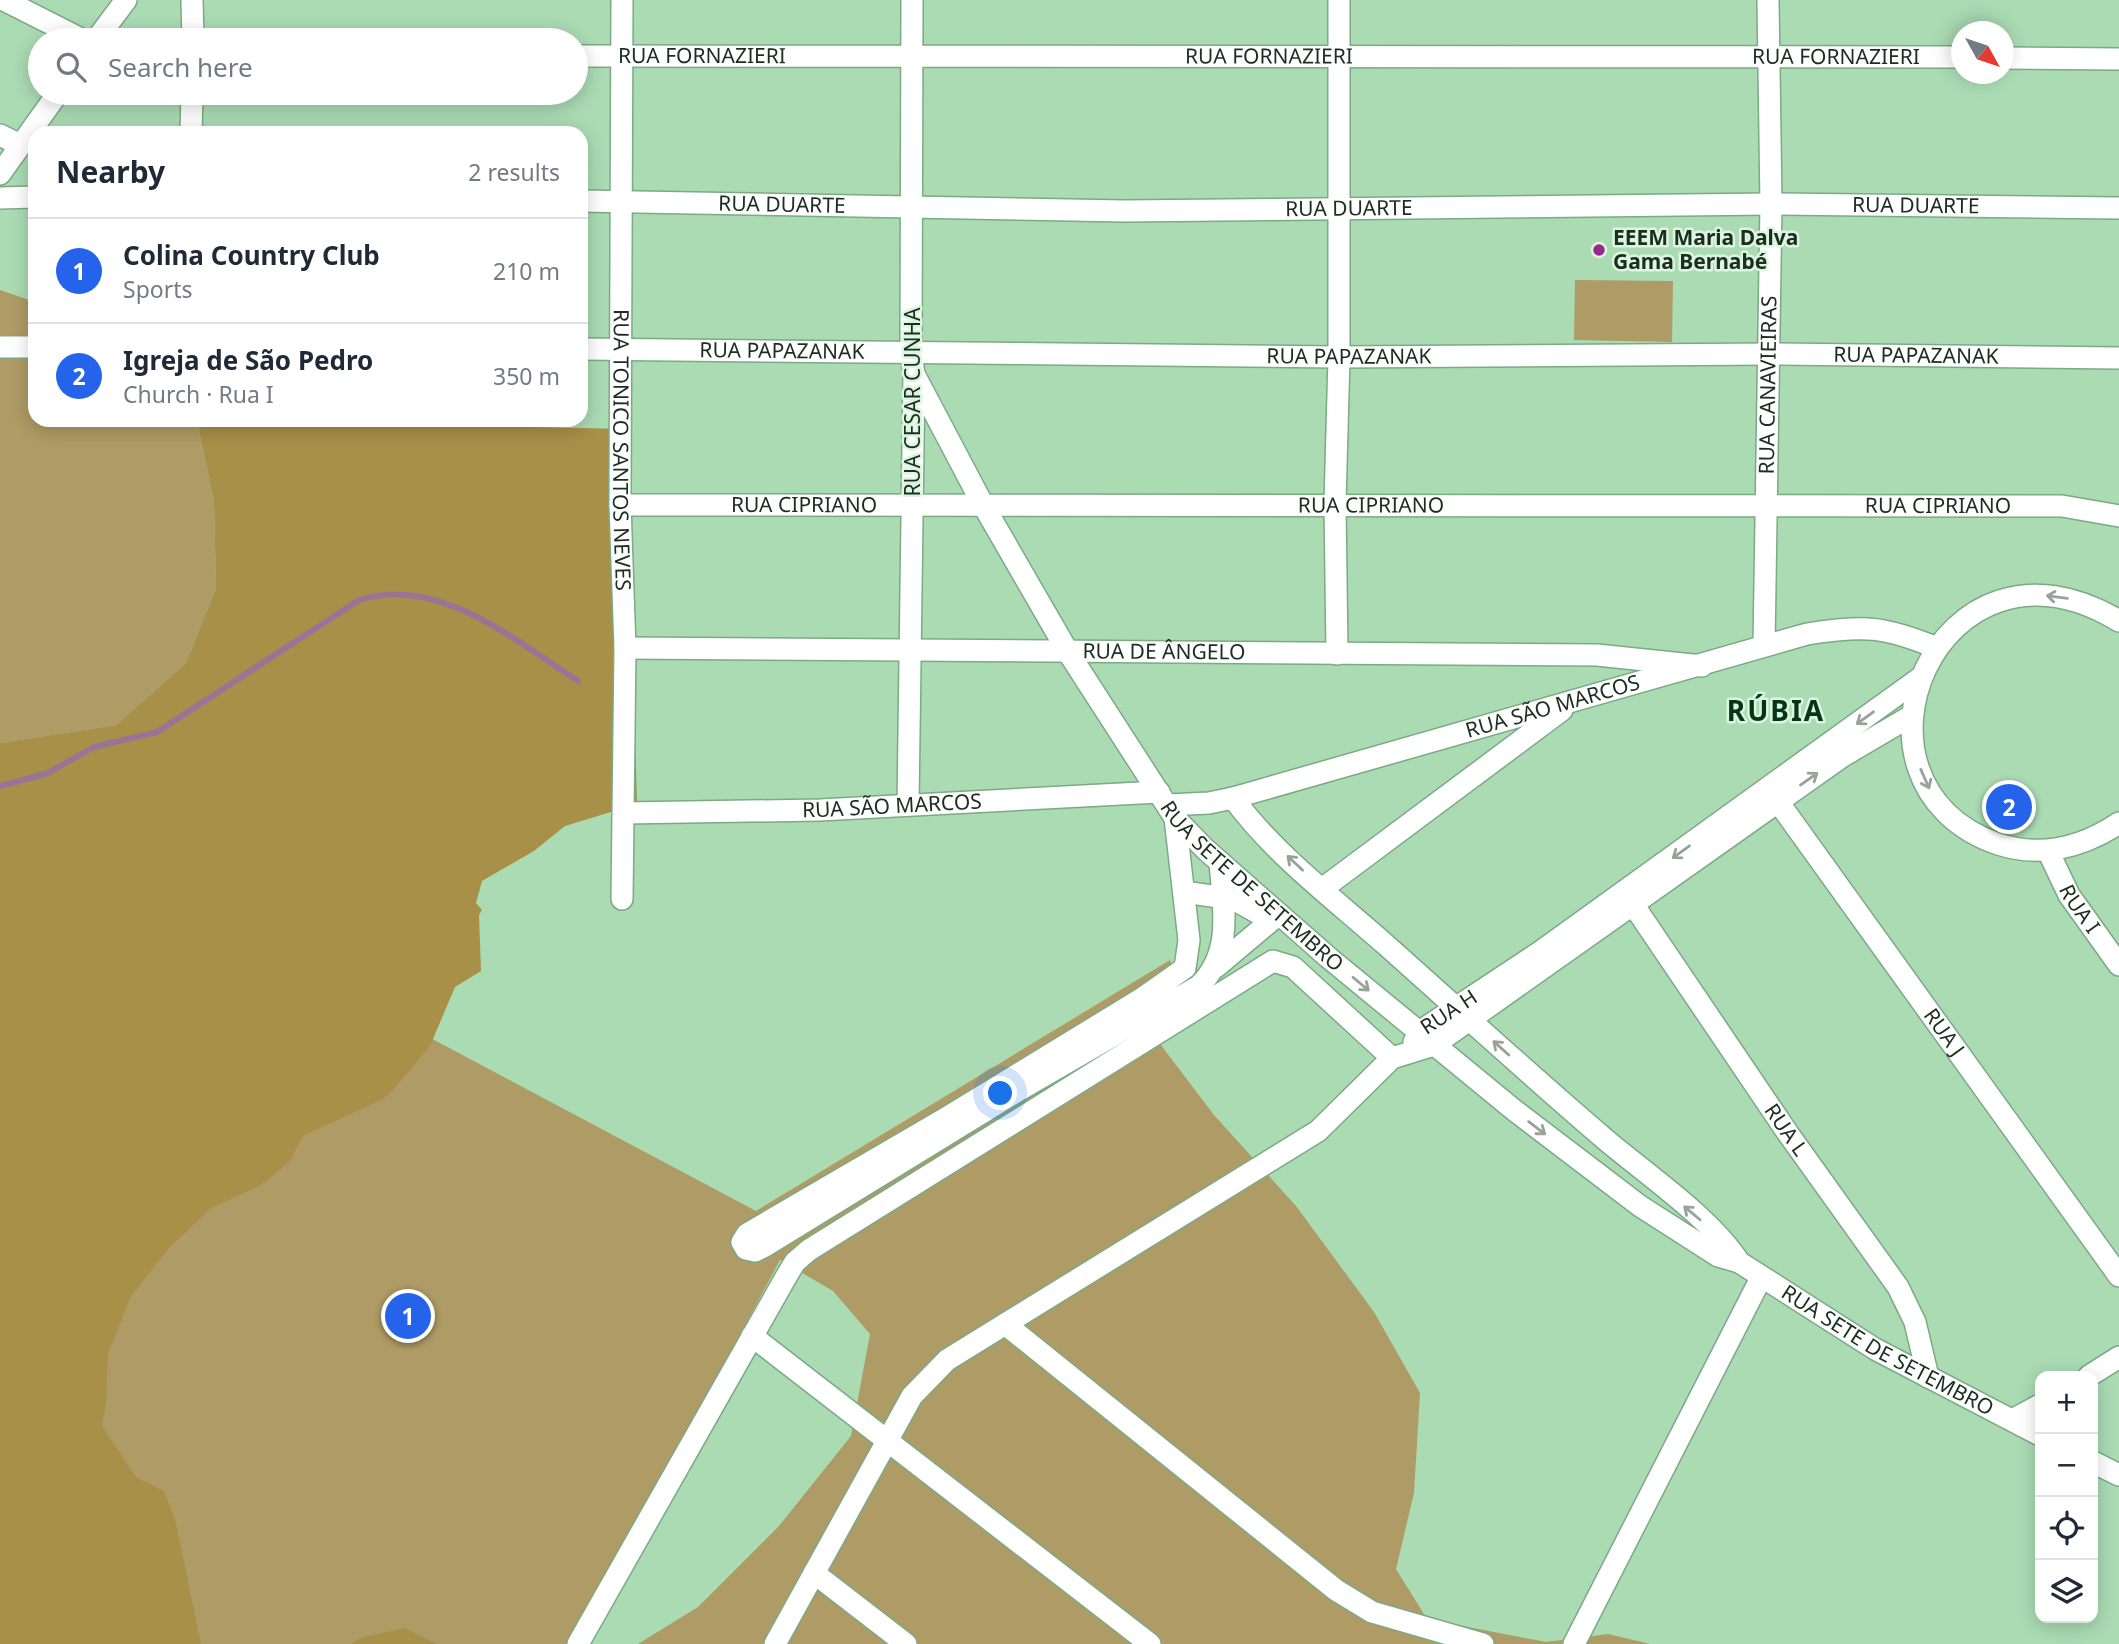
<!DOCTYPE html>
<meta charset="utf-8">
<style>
body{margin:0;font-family:"Noto Sans",sans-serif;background:#f6f6f7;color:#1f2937}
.controls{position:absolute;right:21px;bottom:21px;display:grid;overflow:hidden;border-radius:14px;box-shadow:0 4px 18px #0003}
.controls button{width:63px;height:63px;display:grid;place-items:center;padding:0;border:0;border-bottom:2px solid #e0e1e3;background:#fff;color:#1f2937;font:35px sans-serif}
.compass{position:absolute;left:1951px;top:21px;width:63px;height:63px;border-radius:50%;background:#fff;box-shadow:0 4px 18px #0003;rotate:130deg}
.you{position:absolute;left:1001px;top:1094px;width:24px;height:24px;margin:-18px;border:5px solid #fff;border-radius:50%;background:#1a73e8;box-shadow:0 0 0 10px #1a73e833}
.badge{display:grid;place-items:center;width:46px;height:46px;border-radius:50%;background:#2563eb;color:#fff;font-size:23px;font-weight:700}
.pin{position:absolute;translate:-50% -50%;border:4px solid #fff;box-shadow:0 2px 7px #0006}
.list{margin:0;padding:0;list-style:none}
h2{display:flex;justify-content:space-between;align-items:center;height:91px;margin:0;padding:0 28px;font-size:30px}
h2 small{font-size:23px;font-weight:400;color:#747a83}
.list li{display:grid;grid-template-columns:46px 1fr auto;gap:21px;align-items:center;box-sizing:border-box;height:105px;padding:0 28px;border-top:2px solid #e0e1e3}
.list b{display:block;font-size:26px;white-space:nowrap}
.list p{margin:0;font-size:23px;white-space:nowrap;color:#747a83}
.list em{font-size:23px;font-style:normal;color:#747a83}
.icon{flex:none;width:38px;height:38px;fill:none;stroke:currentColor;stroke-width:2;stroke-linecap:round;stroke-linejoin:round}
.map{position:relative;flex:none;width:2119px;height:1644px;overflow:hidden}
.search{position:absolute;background:#fff;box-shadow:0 4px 18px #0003;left:28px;top:28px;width:560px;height:77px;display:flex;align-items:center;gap:18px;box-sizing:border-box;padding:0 24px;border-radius:38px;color:#747a83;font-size:26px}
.panel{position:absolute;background:#fff;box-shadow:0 4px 18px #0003;left:28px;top:126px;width:560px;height:301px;border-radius:21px}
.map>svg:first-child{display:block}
.green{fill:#af9b65}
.forest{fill:#a99048}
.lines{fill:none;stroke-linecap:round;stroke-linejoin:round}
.stream{stroke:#987595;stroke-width:6}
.minor-casing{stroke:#7baa85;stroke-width:24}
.minor{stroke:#fff;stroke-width:21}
.oneway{stroke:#98a19a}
.poi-dot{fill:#942a8d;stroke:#dcf5e0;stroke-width:2.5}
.labels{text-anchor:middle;stroke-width:5;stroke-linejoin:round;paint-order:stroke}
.street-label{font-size:21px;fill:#1b2e1f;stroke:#dcf5e0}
.poi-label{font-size:21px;font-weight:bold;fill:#1b2e1f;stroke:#dcf5e0;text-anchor:start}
.district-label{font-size:28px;font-weight:bold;letter-spacing:2px;fill:#043516;stroke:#dcf5e0}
</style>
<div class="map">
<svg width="2119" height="1644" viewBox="0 0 2119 1644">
<rect width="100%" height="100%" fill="#aadbb3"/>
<!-- green -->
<path class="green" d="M1575,280L1673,281L1672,342L1574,340Z
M0,290L35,302V420H200L199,431L214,502L216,588L186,663L116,725L0,743Z
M1170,960L1183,1006L1151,1032L1214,1115L1296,1206L1374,1312L1420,1393L1414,1493L1396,1569L1427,1619L1546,1642L1608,1634L1650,1644H638L698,1607L779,1526L851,1436L870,1334L833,1291L780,1260L575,1644H150L0,1382L374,1008L756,1211Z"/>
<!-- forest -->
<path class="forest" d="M200,420L627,429L637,804L565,826L534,851L482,881L476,903L482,910L479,915L481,971L455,987L430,1046L391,1092L383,1099L303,1136L289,1162L261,1185L211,1208L169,1248L131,1296L108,1354L106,1404L102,1426L136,1477L164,1491L175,1519L201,1644H0V743L116,725L186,663L216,588L214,502L199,431Z
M404,1628L437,1644H351L360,1638Z"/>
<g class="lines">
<!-- stream -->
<path class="stream" d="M0,786L48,773L94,747L157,732L359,600C439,575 514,640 578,681"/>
<defs>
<g id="minor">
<path d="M4,0L83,40"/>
<path d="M192,0L193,40"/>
<path id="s1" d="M622,0L620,505L625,648L622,899"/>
<path d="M96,40L126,0"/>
<path id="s2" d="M576,56L1962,57"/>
<path d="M2004,58L2119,59"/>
<path d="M191,133L192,93"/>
<path d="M0,135L20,145"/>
<path d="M0,174L58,93"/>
<path d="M0,198L35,197"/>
<path id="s3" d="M581,201L1124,211L1771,204L2119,208"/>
<path d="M0,347H35"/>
<path id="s4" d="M581,349L1339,357L1770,354L2119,358"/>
<path id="s5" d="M914,374L982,503L1068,652L1175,818L1205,849L1329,958L1514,1110L1640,1206L1718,1256L1739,1262L1875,1349L2040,1435"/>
<path id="s6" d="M620,505L2062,506L2119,516"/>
<path d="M2119,621C1938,511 1825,784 1998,844C2041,858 2083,847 2119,823"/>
<path id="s7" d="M1764,646L1771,204L1768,0"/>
<path id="s8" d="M625,648L1597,655L1702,666"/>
<path d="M1337,654L1335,503L1339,357V0"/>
<path id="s9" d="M1771,792L2119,1276"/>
<path d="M1233,798C1274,854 1334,899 1386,945C1459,1010 1531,1076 1606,1140C1646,1174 1711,1218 1739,1262"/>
<path d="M908,805L914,374L911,354L912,0"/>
<path id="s10" d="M1167,805L1209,803L1233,798L1807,634C1864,625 1884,626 1937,648"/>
<path id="s11" d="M624,813L820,810L1159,792"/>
<path d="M1175,818L1189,940L1185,968L1141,999L946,1118L747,1234L742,1242L746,1249L755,1251L765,1246L1016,1092L1199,986C1234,952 1223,906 1220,862"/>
<path id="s12" d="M2048,851L2069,895L2119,965"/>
<path d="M1322,889L1562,710"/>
<path d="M1184,892L1233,899L1269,919"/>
<path id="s13" d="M1626,894L1787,1132L1898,1287L1915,1322L1928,1377"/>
<path d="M1216,967L1279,914"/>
<path id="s14" d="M1414,1042L1419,1032L1540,952L1920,678"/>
<path d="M1005,1324L1336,1590L1372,1612L1483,1644"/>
<path d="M752,1336L1150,1644"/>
<path d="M2089,1376L2119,1357"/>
<path d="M2012,1420L2040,1405"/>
<path d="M2093,1462L2119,1475"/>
<path d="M814,1573L906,1644"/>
<path d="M578,1644L786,1277L795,1262L809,1250L1273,961L1293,967L1392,1058"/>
<path d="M775,1644L912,1396L947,1360L1318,1131L1392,1058L1434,1045L1843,756L1911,716"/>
<path d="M1574,1644L1761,1278"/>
</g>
</defs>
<!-- minor casing -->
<use href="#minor" class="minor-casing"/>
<!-- minor -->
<use href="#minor" class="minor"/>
</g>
<!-- one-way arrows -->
<defs><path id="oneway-shaft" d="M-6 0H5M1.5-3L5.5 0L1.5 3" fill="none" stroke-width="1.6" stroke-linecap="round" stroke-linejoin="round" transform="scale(1.75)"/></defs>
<g class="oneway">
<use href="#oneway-shaft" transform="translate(2057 597) rotate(-173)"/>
<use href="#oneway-shaft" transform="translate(1865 718) rotate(144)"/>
<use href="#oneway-shaft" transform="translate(1809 779) rotate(-35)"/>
<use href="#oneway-shaft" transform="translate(1925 779) rotate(66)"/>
<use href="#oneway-shaft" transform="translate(1681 852) rotate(144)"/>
<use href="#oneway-shaft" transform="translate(1295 863) rotate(-137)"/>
<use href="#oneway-shaft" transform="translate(1361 984) rotate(40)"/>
<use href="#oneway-shaft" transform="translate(1501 1048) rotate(-138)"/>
<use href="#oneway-shaft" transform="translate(1537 1128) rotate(37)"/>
<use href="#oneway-shaft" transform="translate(1692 1213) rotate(-140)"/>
</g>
<!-- markers -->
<circle class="poi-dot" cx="1599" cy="250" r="7"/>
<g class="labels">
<!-- street labels -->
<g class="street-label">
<text dy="7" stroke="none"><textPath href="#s2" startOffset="126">RUA FORNAZIERI</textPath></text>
<text dy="7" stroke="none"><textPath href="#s2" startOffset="1260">RUA FORNAZIERI</textPath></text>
<text dy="7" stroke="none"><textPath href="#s2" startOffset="693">RUA FORNAZIERI</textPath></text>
<text dy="7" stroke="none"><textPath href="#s3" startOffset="201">RUA DUARTE</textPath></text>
<text dy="7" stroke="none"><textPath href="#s3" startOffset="1335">RUA DUARTE</textPath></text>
<text dy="7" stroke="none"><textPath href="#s3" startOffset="768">RUA DUARTE</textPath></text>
<text dy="7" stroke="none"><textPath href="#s4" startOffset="201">RUA PAPAZANAK</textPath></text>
<text dy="7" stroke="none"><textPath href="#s4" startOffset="768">RUA PAPAZANAK</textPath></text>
<text dy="7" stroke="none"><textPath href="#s4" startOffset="1335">RUA PAPAZANAK</textPath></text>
<text dy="7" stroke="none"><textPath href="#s7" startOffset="261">RUA CANAVIEIRAS</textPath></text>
<text transform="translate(913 402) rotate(-90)" y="7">RUA CESAR CUNHA</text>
<text dy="7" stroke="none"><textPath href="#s1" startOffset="450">RUA TONICO SANTOS NEVES</textPath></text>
<text dy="7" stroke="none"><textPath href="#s6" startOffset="184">RUA CIPRIANO</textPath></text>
<text dy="7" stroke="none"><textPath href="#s6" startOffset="751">RUA CIPRIANO</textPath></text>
<text dy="7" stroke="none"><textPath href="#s6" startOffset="1318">RUA CIPRIANO</textPath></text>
<text dy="7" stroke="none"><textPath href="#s8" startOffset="539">RUA DE ÂNGELO</textPath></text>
<text dy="7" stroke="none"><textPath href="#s10" startOffset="399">RUA SÃO MARCOS</textPath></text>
<text dy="7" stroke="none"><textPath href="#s11" startOffset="268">RUA SÃO MARCOS</textPath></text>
<text dy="7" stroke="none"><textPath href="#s5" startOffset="618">RUA SETE DE SETEMBRO</textPath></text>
<text dy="7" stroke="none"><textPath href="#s12" startOffset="66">RUA I</textPath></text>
<text dy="7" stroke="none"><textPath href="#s14" startOffset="47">RUA H</textPath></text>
<text dy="7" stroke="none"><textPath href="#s9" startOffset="296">RUA J</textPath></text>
<text dy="7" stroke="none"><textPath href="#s13" startOffset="285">RUA L</textPath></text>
<text dy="7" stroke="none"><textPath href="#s5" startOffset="1409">RUA SETE DE SETEMBRO</textPath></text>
</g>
<!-- poi labels -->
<g class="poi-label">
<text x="1613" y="245">EEEM Maria Dalva<tspan x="1613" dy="24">Gama Bernabé</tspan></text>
</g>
<!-- district labels -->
<g class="district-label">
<text x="1776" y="721">RÚBIA</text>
</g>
</g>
</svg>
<div class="controls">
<button>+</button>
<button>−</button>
<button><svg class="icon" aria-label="locate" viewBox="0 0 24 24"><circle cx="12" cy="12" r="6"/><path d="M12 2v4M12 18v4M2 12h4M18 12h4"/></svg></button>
<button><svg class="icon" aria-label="layers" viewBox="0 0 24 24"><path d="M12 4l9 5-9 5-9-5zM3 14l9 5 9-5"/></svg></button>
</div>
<svg class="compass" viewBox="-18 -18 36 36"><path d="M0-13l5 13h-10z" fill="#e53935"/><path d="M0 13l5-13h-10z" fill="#747a83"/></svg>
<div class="you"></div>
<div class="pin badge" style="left:408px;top:1316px">1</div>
<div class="pin badge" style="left:2009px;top:807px">2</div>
<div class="search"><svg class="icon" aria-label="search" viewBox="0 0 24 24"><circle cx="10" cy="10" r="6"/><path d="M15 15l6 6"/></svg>Search here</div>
<section class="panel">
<h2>Nearby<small>2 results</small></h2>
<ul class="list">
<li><span class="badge">1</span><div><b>Colina Country Club</b><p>Sports</p></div><em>210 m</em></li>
<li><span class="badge">2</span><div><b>Igreja de São Pedro</b><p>Church · Rua I</p></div><em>350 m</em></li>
</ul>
</section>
</div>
